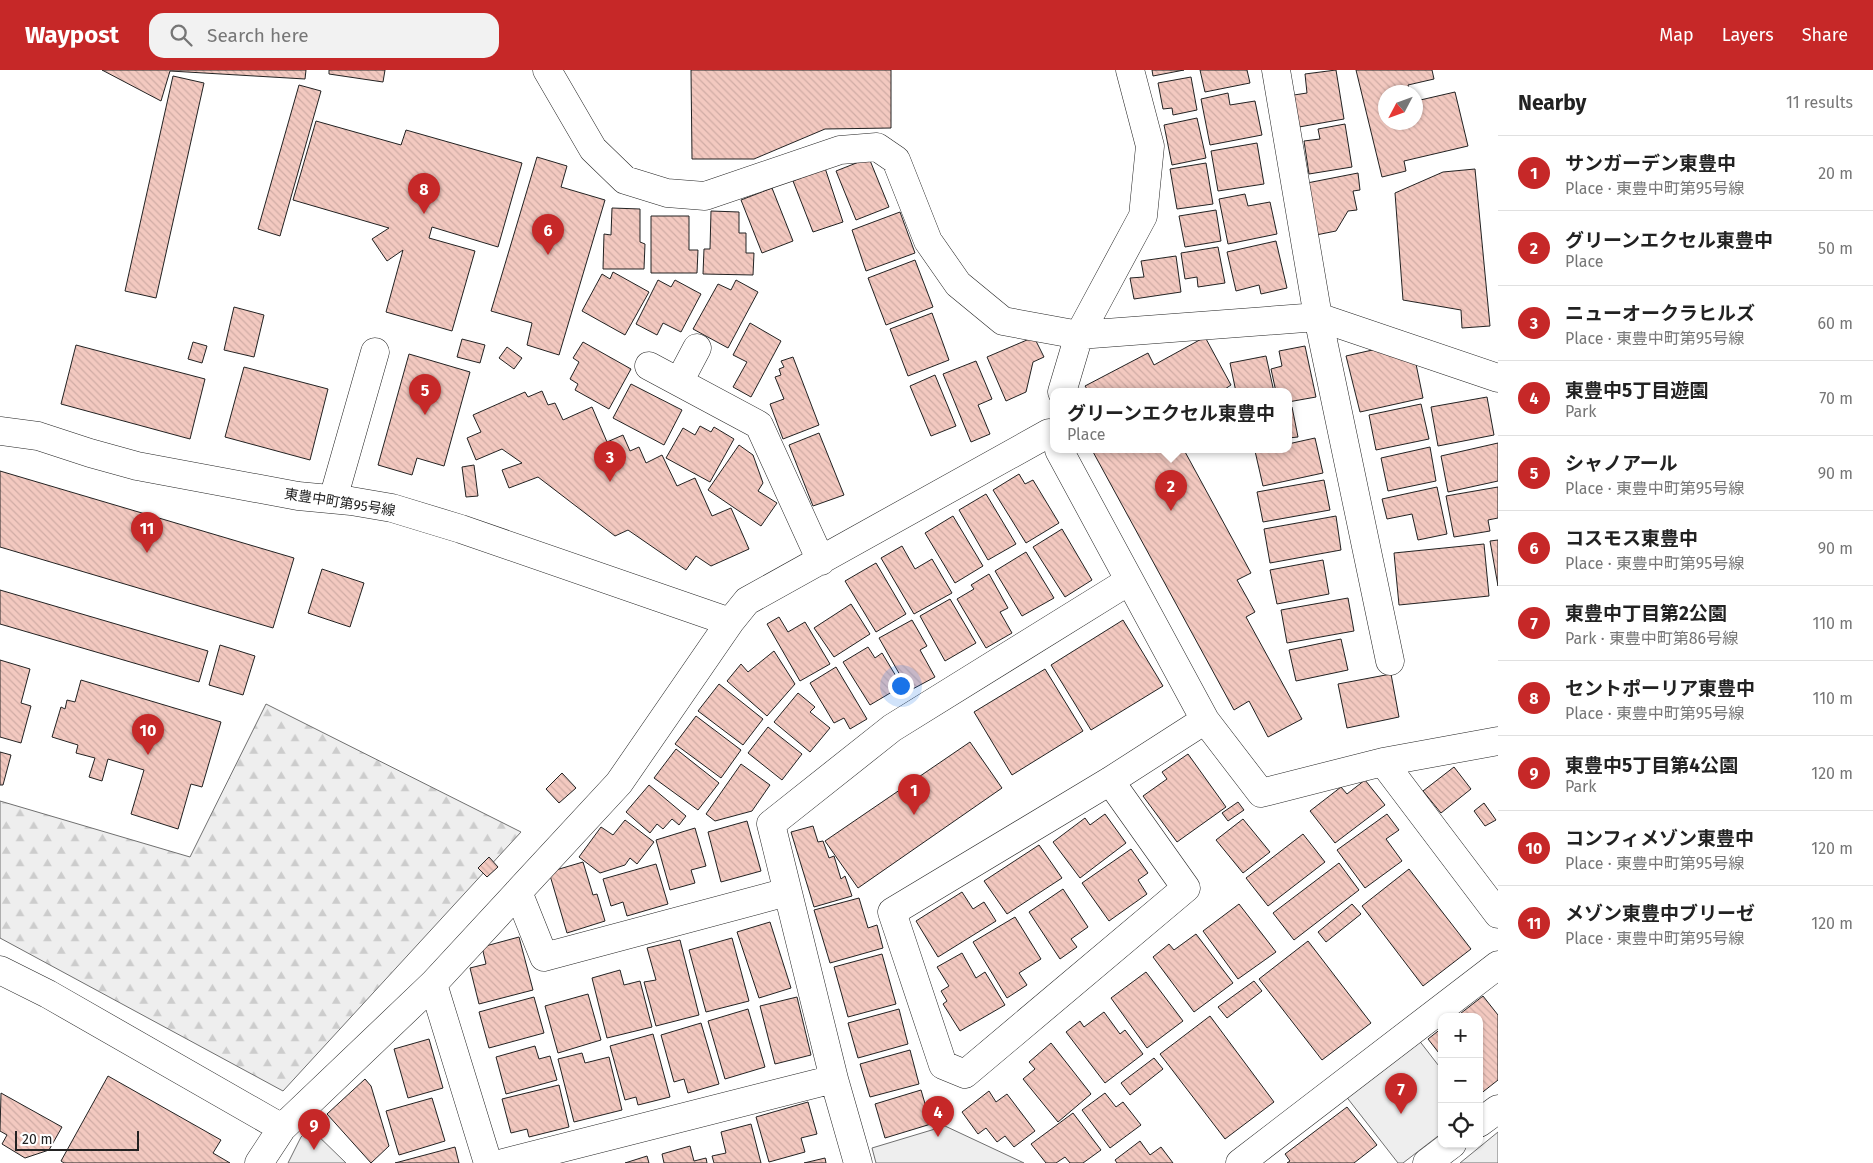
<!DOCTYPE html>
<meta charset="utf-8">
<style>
body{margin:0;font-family:"Fira Sans","Noto Sans JP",sans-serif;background:#f2f2f2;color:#222}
.controls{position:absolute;right:15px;bottom:15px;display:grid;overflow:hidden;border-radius:10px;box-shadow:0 1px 4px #0004}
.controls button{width:45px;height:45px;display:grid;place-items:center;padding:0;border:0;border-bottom:1px solid #e0e0e0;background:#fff;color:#222;font:25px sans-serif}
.compass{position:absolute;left:1378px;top:15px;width:45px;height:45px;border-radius:50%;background:#fff;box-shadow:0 1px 4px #0004;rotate:229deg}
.scale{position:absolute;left:15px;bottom:12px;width:124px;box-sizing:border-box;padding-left:5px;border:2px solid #222;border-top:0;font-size:14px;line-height:18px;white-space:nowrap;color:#222;-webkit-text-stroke:4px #fff;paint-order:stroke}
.you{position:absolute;left:900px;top:615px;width:18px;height:18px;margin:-12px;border:4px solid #fff;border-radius:50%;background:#1a73e8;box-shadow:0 0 0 8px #1a73e833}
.badge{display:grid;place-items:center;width:32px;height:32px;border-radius:50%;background:#c62828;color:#fff;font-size:16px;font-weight:700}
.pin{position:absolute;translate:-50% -41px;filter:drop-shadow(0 1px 2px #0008)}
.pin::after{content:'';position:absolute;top:26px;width:18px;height:15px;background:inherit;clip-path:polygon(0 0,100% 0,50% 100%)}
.popup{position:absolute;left:1050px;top:318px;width:242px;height:65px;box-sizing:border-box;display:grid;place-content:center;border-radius:10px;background:#fff;filter:drop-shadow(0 1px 4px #0005);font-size:16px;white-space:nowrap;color:#767676}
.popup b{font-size:19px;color:#222}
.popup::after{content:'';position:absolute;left:50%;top:100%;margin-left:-10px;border:10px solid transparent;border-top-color:#fff}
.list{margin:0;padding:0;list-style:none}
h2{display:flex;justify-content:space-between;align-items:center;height:65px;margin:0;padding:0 20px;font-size:21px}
h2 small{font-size:16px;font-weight:400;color:#767676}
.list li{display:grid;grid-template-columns:32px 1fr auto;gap:15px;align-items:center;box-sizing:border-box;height:75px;padding:0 20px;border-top:1px solid #e0e0e0}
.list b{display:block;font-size:19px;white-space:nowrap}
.list p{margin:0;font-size:16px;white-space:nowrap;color:#767676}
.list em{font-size:16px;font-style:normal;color:#767676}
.icon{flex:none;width:28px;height:28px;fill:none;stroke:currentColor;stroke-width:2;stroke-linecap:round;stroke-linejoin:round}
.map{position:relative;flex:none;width:1498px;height:1093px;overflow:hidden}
header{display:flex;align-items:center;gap:30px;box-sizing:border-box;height:70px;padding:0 25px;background:#c62828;color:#fff}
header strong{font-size:24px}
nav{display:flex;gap:28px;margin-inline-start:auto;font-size:18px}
.search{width:350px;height:45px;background:#f2f2f2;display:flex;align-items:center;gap:12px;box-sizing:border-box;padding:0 18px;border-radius:15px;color:#767676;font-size:19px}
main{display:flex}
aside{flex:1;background:#fff}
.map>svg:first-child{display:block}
.forest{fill:url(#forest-firs);stroke:#6f6f6f}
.green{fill:#eee;stroke:#6f6f6f}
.building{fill:url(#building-back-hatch);stroke:#222}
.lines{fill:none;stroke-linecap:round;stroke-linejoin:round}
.minor-casing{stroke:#222;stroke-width:29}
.minor{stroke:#fff;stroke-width:28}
.labels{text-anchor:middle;stroke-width:4;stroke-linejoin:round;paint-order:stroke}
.street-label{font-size:14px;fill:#222;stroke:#fff}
</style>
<header>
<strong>Waypost</strong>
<div class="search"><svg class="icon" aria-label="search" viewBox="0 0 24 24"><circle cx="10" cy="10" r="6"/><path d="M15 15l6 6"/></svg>Search here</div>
<nav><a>Map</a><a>Layers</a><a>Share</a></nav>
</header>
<main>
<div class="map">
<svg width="1498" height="1093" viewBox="0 0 1498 1093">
<defs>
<pattern id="forest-firs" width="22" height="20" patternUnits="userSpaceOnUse" patternTransform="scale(1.25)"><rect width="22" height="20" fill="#eee"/><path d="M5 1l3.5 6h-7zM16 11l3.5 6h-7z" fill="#ccc"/></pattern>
<pattern id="building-back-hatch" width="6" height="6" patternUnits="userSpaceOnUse" patternTransform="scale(1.25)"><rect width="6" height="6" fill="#f3c9c0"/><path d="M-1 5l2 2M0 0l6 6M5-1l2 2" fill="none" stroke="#d0aca5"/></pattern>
</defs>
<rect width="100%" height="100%" fill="#fff"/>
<!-- forest -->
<path class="forest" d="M266,634L521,762L283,1021L0,868V731L190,787Z"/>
<!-- green -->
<path class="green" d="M1418,969L1442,1000V1063L1403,1093H1398L1345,1025Z
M945,1056L1024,1093H876L872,1078Z
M310,1058L346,1093H288L301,1067Z
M1498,1062V1093H1460Z"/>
<!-- building -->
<path class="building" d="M102,0H306L305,9L170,1L161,31Z
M329,0H385L383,12L329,4Z
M691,0H891V58L825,59L754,89H692Z
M1152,0H1184L1153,6Z
M1200,0H1247L1250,13L1205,22Z
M1336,0L1344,49L1299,57L1294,25L1307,23L1305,4Z
M1356,0H1432L1434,9L1408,15L1410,22H1386V52H1416V31L1455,22L1468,76L1404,91L1406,101L1382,107Z
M173,6L204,13L156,228L125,221Z
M1191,7L1197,40L1173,45L1172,38L1163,39L1158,13Z
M299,15L321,21L280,166L258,159Z
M1228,23L1230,35L1255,31L1262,65L1210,75L1201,29Z
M1197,48L1206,88L1172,95L1164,55Z
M316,51L401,75L406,60L522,93L498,177L432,157L429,168L475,181L452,261L386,242L403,180L387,191L372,169L389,158L293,130Z
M1345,54L1352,97L1309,104L1304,71L1320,69L1318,59Z
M1257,73L1264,114L1218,121L1211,81Z
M537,87L567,96L561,117L605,130L559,285L527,275L532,253L491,241Z
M869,88L889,137L856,150L836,101Z
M1206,93L1213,134L1177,139L1170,99Z
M825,98L843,152L813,162L793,111Z
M1475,99L1490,256L1462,258L1461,240L1403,230L1395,123L1443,102Z
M1358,103L1360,120L1353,121L1357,140L1348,141L1336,161L1316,165L1307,113Z
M772,118L793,171L762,183L741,130Z
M1245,124L1248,136L1270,132L1277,164L1228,174L1219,129Z
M612,138L640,139V172L645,174L644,199H603L604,164L611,165Z
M1216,140L1221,171L1185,177L1179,146Z
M711,141L739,142V163H746V183H754L753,205L703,204L704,179H710Z
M900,142L915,183L866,201L852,160Z
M651,146H689V180H698L697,203H651Z
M1276,171L1287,218L1261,224L1259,215L1236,221L1227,182Z
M1218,177L1225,213L1198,217L1197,207L1185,209L1181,183Z
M1176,186L1181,222L1134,229L1130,208L1144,207L1141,191Z
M915,190L933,237L886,255L868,208Z
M613,202L649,222L625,265L582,241L602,204L610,209Z
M658,210L671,217L675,210L701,224L681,262L663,253L657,265L636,254Z
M736,210L758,222L728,278L693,259L718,214L731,220Z
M234,237L264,245L254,287L224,280Z
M932,243L949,290L908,306L890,259Z
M750,253L781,271L751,327L733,317L747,292L733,285Z
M1034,267L1044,287L1033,292L1026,322L1006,331L987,287Z
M1205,267L1231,315L1225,319L1227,322H1089L1085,316L1148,283L1154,295Z
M462,269L485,275L480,293L457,287Z
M193,272L207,276L202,293L188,289Z
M583,272L631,299L609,339L575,320L578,314L570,309L579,292L573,288Z
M76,275L205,309L190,369L61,334Z
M1305,276L1316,327L1288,332V322H1276L1271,299L1282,296L1279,281Z
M507,277L522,288L514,299L499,288Z
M1381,278L1416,294L1423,328L1360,342L1346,286Z
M409,284L470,302L444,396L417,388L412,405L378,395Z
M1266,286L1274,322H1236L1230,293Z
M793,287L819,355L783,369L770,334L784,329L775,307L781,305L779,299L784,297L781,291Z
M976,291L992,329L978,335L990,364L971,372L943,304Z
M244,297L328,319L310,390L225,367Z
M935,305L956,356L931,366L910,316Z
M631,314L682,340L664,375L613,348Z
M542,321L548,335L555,333L563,350L592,337L607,372L623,365L630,381L639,377L646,393L662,385L677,416L695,408L712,446L731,438L749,479L711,496L696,486L686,500L628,460L615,466L538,407L509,418L502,400L522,393L502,379L476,390L467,368L481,362L473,345L525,322L528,327Z
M1487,327L1494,365L1438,376L1431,337Z
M1421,334L1429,369L1376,380L1369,345Z
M1288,337H1292L1298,367L1288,368Z
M700,356L711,362L714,357L734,369L710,412L666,388L683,358L695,365Z
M819,363L844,425L813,436L789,375Z
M1315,368L1323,403L1263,416L1255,381L1288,380V374Z
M1498,373V411L1448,422L1441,386Z
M739,375L753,385L763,413L758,421L777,433L761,456L708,420Z
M1430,377L1436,411L1388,421L1381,388Z
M1092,380H1184L1251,503L1237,510L1255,542L1246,547L1302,649L1268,667L1249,631L1234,640Z
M474,395L478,426L466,427L462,397Z
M0,401L294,488L273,558L0,477Z
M1019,404L1025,414L1033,410L1059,453L1026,473L993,420Z
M1324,410L1330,440L1263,452L1257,422Z
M1437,417L1447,464L1418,470L1412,444L1387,449L1382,429Z
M1498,417V448L1488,450L1490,461L1454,467L1446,426Z
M986,424L1016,474L988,490L959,440Z
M953,446L983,496L955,513L925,463Z
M1336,446L1341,480L1270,493L1264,459Z
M1062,459L1092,510L1065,527L1033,477Z
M1498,470V516L1490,471Z
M1484,474L1489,526L1399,535L1394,483Z
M902,476L915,499L932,489L952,523L914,544L881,488Z
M1026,482L1054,528L1022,546L995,501Z
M1323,490L1329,524L1277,534L1270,500Z
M876,493L906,544L876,562L845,511Z
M322,499L364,513L350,557L308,543Z
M989,504L1008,538L1000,542L1012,563L986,578L957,529L974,519L971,515Z
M0,520L208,581L199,612L0,554Z
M1348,528L1354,561L1287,573L1281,540Z
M950,529L976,573L945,591L920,546Z
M851,534L870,564L834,587L814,558Z
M779,547L788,562L805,552L830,594L800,611L767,554Z
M912,550L927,576L920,580L935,607L909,621L879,568Z
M1123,550L1163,616L1091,660L1051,595Z
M1341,569L1348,600L1296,611L1289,580Z
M220,575L255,586L243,625L209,615Z
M868,577L875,588L882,583L902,616L870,635L843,592Z
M774,581L795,614L767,646L727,611L741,594L748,602Z
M0,590L30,599L21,633L31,636L21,673L0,667Z
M836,597L867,649L850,659L844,648L834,653L810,613Z
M1045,599L1083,661L1012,705L974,642Z
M1391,604L1399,647L1347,658L1338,614Z
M81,610L221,652L202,717L191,714L178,759L131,744L144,700L108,689L102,711L89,707L95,688L76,683L78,675L52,667L61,637L65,639L67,630L75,632Z
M719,614L763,649L743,675L698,641Z
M798,623L815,637L810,642L830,658L810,682L774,652Z
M696,646L741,680L721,708L675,674Z
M768,657L802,684L782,710L748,683Z
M970,672L1002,718L858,818L825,771Z
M676,679L719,713L698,740L654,708Z
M0,682L11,685L3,715H0Z
M1188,684L1226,737L1177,772L1143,726L1167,709L1162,702Z
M741,694L770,715L752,741L715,751L706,744Z
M1454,697L1471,719L1441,743L1423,721Z
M562,703L576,718L559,733L546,719Z
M1365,710L1385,735L1335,773L1310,741L1341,717L1347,724Z
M649,715L686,746L679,755L672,749L663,759L657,754L650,763L626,742Z
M1238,732L1244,740L1228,751L1222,743Z
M1484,733L1496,750L1485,756L1474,741Z
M1105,744L1126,773L1080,808L1053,772L1085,748L1090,755Z
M1387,744L1399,760L1386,769L1402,791L1365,818L1337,780Z
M1243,749L1270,782L1243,803L1216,770Z
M625,750L654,772L637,794L630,788L625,795L600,803L579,787L601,757L613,765Z
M747,751L761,801L721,812L708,762Z
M813,756L818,772L823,771L829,788L834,786L841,809L845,806L852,826L814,837L791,762Z
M695,758L706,796L691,800L695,813L670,820L656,770Z
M1303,764L1325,792L1268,836L1246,808Z
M1039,775L1062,808L1007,844L984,811Z
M1131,779L1148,803L1138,810L1147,824L1109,851L1082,813Z
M489,787L498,797L487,807L478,798Z
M583,792L593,825L597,824L605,851L567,863L549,802Z
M1339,793L1359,820L1294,870L1273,843Z
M656,794L668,834L627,846L623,832L611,836L603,809Z
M1409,799L1471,879L1423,916L1362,836Z
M1063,819L1088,857L1071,869L1077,877L1060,889L1029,842Z
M962,822L973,839L984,832L996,851L938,887L916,851Z
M859,828L868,858L877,855L883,878L830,893L814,840Z
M1239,834L1276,882L1238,909L1203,861Z
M1352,834L1361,844L1326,872L1318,862Z
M1015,847L1041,889L1019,903L1027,915L1007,928L973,872Z
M770,852L791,918L759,928L737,862Z
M1196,864L1233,913L1194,942L1153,887L1169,874L1174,880Z
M519,867L533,920L479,934L470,898L486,894L482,877Z
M732,868L749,931L706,942L689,880Z
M680,870L699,945L656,956L644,912L656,910L647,878Z
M1308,871L1371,953L1322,990L1259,909Z
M962,883L976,908L985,902L1005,935L960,961L943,934L947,931L941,921L949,916L937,897Z
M882,884L896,934L848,947L834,897Z
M620,900L624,915L640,911L652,957L607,968L592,908Z
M1146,902L1183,951L1147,978L1111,928Z
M1254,911L1262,921L1227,948L1218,937Z
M588,924L601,970L558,983L545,936Z
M1483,926L1498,945V1010L1479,1025V947H1456Z
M534,927L544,963L489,978L479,942Z
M797,927L811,985L775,994L760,936Z
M748,939L765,997L725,1009L708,951Z
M899,939L908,974L858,988L848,953Z
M1104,942L1120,964L1125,960L1143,984L1105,1013L1066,962L1080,951L1084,957Z
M1210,946L1274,1032L1225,1069L1160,984Z
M701,953L719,1014L688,1023L684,1009L674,1012L661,965Z
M1442,958V987L1428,969Z
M653,964L670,1027L638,1035L636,1027L625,1030L610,976Z
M429,969L443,1018L408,1028L394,979Z
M1051,973L1091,1024L1058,1052L1023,1009L1035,999L1029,992Z
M535,976L539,989L550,986L557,1010L506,1024L496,987Z
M910,980L919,1014L870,1027L860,994Z
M582,983L585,993L609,987L622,1040L574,1052L558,989Z
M1154,988L1163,999L1130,1025L1121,1013Z
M108,1006L221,1070L213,1083L230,1093H64L61,1091Z
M365,1009L371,1016L389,1076L371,1093L327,1044Z
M559,1015L569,1057L529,1067L527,1059L511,1063L502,1029Z
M921,1020L931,1054L885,1068L875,1034Z
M989,1021L996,1032L1007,1024L1035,1061L1014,1077L1005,1066L997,1072L986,1058L978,1064L962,1042Z
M1,1023L62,1057L49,1080L25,1088L2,1074L7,1065L0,1061Z
M1105,1023L1116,1037L1123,1032L1141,1055L1110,1078L1082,1040Z
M432,1028L445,1071L399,1085L386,1041Z
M808,1032L817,1064L801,1068L805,1082L769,1092L756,1047Z
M1347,1037L1377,1075L1354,1093H1287L1290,1091L1285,1084Z
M1073,1043L1101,1080L1083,1093H1070L1065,1087L1056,1093H1046L1031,1074Z
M751,1054L761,1093H714L712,1086L726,1083L721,1062Z
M1140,1071L1150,1085L1161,1077L1173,1093H1117L1115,1090Z
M690,1076L694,1091L706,1088L707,1093H664L662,1084Z
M455,1077L459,1093H395Z
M647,1086L649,1093H625Z
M825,1088L826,1093H804Z"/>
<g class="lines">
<defs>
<path id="minor" d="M547,0L593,79L625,110L667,123L705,126L840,80L877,77L896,90L928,171L958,214L1003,251L1079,265L1318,247L1498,308
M1276,0L1318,247L1390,591
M649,296L759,355L821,491
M679,312L697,278
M1062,322L1079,265L1143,146L1150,76L1130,0
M0,361L38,366L90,383L137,396L298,426L351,431L392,438L461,459L730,552
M1059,380L1205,650L1261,723L1383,692L1498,671
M333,429L375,282
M1383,692L1498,844
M1110,711L1186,818L965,1004L943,995L892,842L1110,711L1205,650
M518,822L544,887L787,822
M0,900L48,924L282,1058
M433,914L488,1093
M1479,1053L1498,1039
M259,1093L282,1058L433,914L619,713L730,552L747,531L1049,363
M503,1093L834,1009
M858,1093L834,1009L771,754L892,658L1129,511
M1240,1093L1498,895
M1427,1093L1452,1074"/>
</defs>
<!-- minor casing -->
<use href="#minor" class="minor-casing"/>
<!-- minor -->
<use href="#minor" class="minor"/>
</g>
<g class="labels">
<!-- street labels -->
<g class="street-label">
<text transform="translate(340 432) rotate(9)" y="5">東豊中町第95号線</text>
</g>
</g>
</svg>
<div class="controls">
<button>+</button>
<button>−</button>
<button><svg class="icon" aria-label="locate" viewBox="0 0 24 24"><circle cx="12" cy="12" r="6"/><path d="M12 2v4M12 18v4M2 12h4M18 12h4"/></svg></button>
</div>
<svg class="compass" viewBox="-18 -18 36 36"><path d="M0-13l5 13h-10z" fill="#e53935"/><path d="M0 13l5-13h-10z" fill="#767676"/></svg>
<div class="scale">20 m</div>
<div class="you"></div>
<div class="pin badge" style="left:914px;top:745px">1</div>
<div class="pin badge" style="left:1171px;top:441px">2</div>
<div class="popup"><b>グリーンエクセル東豊中</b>Place</div>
<div class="pin badge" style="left:610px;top:412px">3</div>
<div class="pin badge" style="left:938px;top:1067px">4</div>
<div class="pin badge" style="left:425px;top:345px">5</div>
<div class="pin badge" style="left:548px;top:185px">6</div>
<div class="pin badge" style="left:1401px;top:1044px">7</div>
<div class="pin badge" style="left:424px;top:144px">8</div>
<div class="pin badge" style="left:314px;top:1080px">9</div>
<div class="pin badge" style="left:148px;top:685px">10</div>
<div class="pin badge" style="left:147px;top:483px">11</div>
</div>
<aside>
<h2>Nearby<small>11 results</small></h2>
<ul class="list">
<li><span class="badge">1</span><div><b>サンガーデン東豊中</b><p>Place · 東豊中町第95号線</p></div><em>20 m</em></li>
<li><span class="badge">2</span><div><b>グリーンエクセル東豊中</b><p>Place</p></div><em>50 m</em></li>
<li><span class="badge">3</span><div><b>ニューオークラヒルズ</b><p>Place · 東豊中町第95号線</p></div><em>60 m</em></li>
<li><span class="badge">4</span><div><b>東豊中5丁目遊園</b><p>Park</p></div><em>70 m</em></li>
<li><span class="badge">5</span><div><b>シャノアール</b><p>Place · 東豊中町第95号線</p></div><em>90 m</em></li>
<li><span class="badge">6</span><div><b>コスモス東豊中</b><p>Place · 東豊中町第95号線</p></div><em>90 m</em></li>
<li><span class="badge">7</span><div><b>東豊中丁目第2公園</b><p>Park · 東豊中町第86号線</p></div><em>110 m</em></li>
<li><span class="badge">8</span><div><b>セントポーリア東豊中</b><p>Place · 東豊中町第95号線</p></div><em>110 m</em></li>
<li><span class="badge">9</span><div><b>東豊中5丁目第4公園</b><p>Park</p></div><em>120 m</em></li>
<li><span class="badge">10</span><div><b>コンフィメゾン東豊中</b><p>Place · 東豊中町第95号線</p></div><em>120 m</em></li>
<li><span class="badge">11</span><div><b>メゾン東豊中ブリーゼ</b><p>Place · 東豊中町第95号線</p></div><em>120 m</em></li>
</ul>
</aside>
</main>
